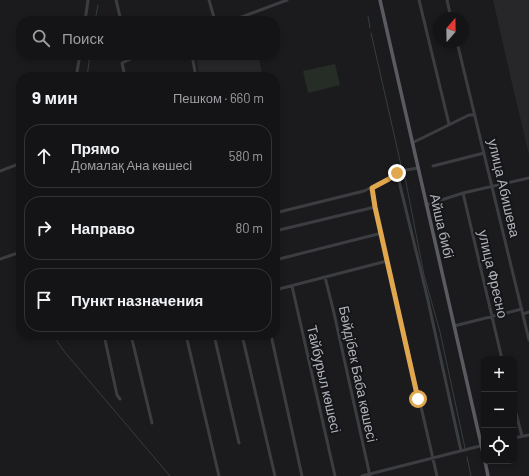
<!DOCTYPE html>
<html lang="ru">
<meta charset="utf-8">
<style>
body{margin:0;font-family:Barlow,sans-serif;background:#212123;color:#f1f3f6}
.controls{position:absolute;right:12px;bottom:12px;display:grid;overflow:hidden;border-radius:8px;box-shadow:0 2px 6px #0003}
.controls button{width:36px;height:36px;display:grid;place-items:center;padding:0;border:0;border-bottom:1px solid #333335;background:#141416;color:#f1f3f6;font:20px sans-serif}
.compass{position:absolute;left:433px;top:12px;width:36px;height:36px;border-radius:50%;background:#141416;box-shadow:0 2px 6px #0003;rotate:20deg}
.stop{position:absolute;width:12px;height:12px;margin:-9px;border:3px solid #e0a74f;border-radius:50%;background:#fff}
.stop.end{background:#e0a74f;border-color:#fff;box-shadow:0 1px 4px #0008}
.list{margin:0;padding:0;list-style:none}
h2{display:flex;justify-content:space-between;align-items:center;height:52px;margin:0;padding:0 16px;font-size:17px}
h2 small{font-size:13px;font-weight:400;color:#9d9ea1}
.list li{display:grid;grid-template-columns:26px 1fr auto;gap:12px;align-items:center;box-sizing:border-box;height:64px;margin:0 8px 8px;padding:0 8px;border:1px solid #333335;border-radius:16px}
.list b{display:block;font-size:15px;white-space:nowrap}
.list p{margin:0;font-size:13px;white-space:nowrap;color:#9d9ea1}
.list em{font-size:13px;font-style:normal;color:#9d9ea1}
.icon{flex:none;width:22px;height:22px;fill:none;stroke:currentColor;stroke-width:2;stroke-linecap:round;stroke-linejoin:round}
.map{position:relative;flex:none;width:529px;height:476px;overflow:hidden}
.search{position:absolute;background:#141416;box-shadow:0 2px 6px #0003;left:16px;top:16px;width:264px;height:44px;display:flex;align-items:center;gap:10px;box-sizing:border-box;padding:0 14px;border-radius:16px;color:#9d9ea1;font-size:15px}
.panel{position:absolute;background:#141416;box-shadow:0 2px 6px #0003;left:16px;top:72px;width:264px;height:268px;border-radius:16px}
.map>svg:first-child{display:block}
.built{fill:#27272a}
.green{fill:#252d26}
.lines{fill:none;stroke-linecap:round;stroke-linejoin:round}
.stream{stroke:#343d42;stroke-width:1}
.minor{stroke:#3c3d41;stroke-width:3}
.major{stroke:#595b60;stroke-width:3.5}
.route{stroke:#e0a74f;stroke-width:5}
.labels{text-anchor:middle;stroke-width:4;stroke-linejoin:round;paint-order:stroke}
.street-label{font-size:14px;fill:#afb3bb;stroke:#161618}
</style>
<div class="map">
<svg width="529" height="476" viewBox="0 0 529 476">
<rect width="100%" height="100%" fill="#1b1b1d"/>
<!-- built -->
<path class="built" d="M493,0H529V155L511,79Z
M196,55H258L263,77H199Z"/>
<!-- green -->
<path class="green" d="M335,64L340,85L308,93L303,71Z"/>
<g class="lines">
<!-- stream -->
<path class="stream" d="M368,16L370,28
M95,21L98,5
M371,33L401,165
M87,77L90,55
M405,177L424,275L440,332L465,448
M53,335L63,350L170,476
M467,457L471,476"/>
<!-- minor -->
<path class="minor" d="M116,0L121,21
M209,0L215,21
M419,0L449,124
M447,0L451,18
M85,21L88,0
M231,21L287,0
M457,42L529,340
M131,55L133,58L141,55
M192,55L196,77
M76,77L80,55
M125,77L122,63L133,58
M412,143L469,115H475
M433,166L484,153
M0,171L21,163
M397,173L427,296L461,451
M372,188L375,207L437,476
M463,193L502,359
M426,205L463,193L529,178
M275,213L364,191L389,179L400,171L418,168
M275,231L375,207
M0,259L21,252
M275,260L382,233
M325,277L334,313L370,476
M292,286L335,476
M275,290L387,261
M523,314L529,312
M454,326L522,309
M80,335H84
M104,335L117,395L120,399
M131,335L152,423
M186,335L219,476
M214,335L239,443
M242,335L275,476
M271,335L302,476
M514,406L522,436
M514,438L529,435
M362,476L484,445"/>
<!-- major -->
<path class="major" d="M380,0L484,457
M485,461L488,476"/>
</g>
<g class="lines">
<!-- route -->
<path class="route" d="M397,173L389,179L372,188L375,207L418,399"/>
</g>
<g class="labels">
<!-- street labels -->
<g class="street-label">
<text transform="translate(504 188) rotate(77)" y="5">улица Абишева</text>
<text transform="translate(442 226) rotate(77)" y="5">Айша бибі</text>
<text transform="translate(493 274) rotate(77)" y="5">улица Фресно</text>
<text transform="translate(358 374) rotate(78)" y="5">Бәйдібек Баба көшесі</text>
<text transform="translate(324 379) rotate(77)" y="5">Тайбурыл көшесі</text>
</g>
</g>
</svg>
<div class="controls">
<button>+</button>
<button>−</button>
<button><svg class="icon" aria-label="locate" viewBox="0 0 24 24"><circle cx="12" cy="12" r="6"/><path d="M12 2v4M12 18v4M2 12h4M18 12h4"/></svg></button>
</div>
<svg class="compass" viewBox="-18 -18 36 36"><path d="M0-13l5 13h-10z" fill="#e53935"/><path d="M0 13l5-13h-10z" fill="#9d9ea1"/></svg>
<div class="stop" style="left:418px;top:399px"></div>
<div class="stop end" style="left:397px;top:173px"></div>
<div class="search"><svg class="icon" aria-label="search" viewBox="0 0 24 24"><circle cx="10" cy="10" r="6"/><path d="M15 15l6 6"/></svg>Поиск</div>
<section class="panel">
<h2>9 мин<small>Пешком · 660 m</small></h2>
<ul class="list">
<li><svg class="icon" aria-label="ahead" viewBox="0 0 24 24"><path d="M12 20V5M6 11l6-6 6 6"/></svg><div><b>Прямо</b><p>Домалақ Ана көшесі</p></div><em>580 m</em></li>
<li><svg class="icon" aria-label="right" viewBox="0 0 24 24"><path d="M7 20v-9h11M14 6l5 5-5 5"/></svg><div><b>Направо</b></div><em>80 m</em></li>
<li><svg class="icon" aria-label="arrive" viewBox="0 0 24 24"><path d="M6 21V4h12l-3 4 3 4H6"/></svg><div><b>Пункт назначения</b></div></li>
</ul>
</section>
</div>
